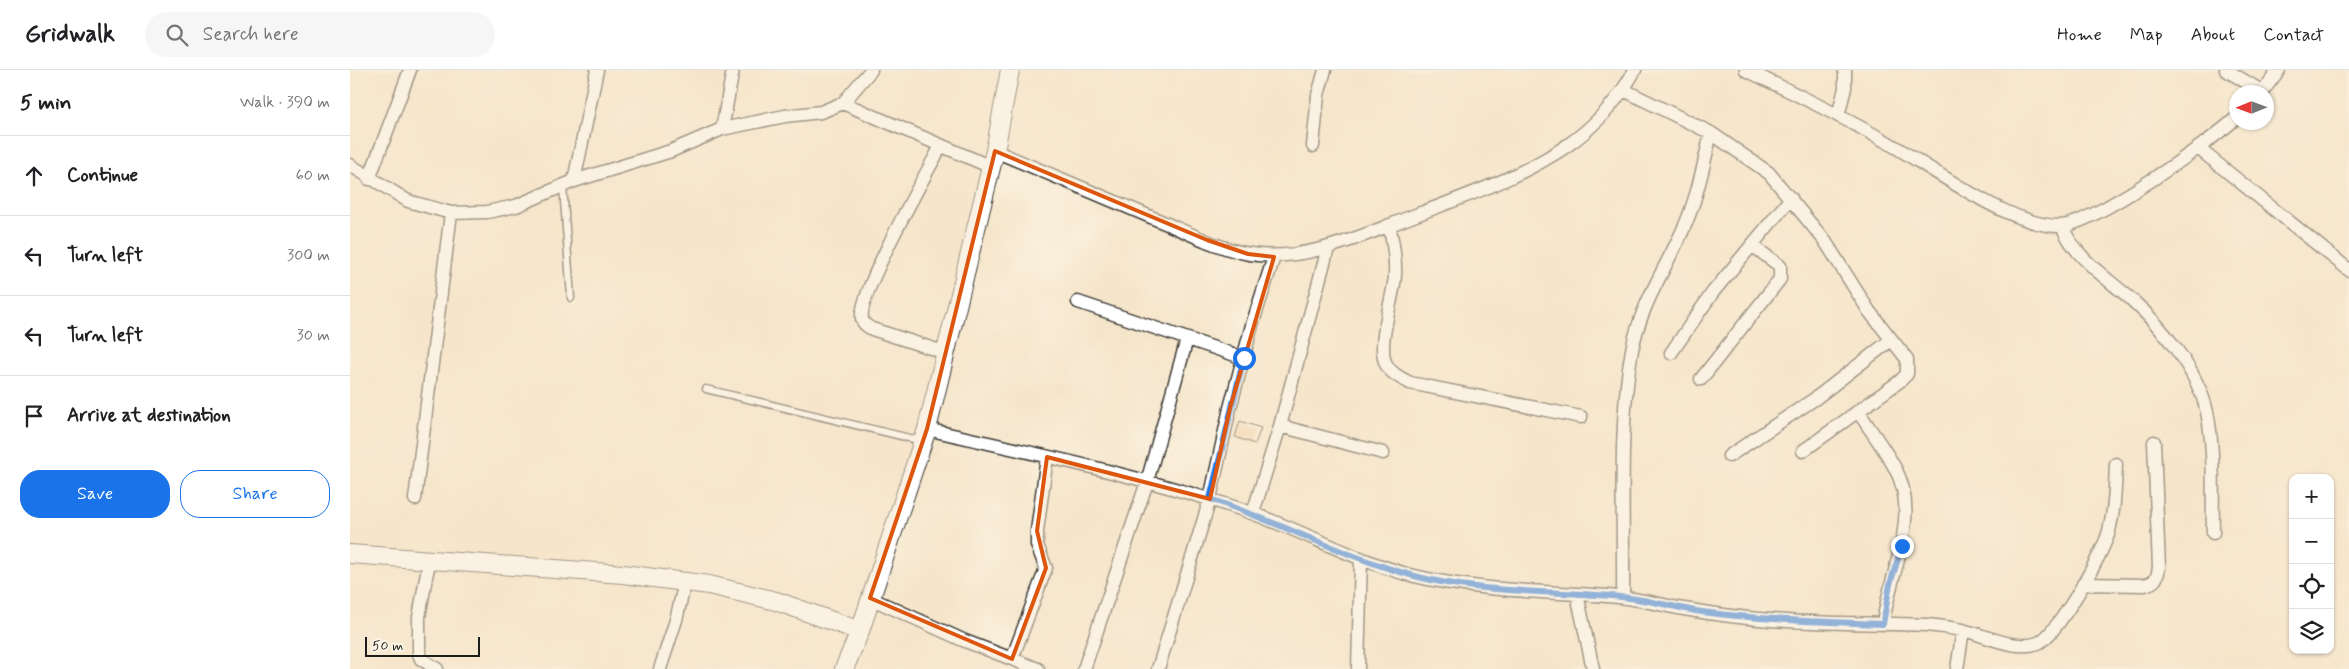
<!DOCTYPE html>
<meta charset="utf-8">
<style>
body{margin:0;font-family:Mynerve,sans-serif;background:#f6f6f6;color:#202124}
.controls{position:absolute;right:15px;bottom:15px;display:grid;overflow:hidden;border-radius:10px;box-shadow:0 1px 4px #0004}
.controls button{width:45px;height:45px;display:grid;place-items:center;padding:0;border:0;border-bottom:1px solid #e0e0e0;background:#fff;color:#202124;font:25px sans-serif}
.compass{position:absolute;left:1879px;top:15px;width:45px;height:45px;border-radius:50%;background:#fff;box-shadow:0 1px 4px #0004;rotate:269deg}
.scale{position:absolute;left:15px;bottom:12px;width:115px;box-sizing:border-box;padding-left:5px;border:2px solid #1c1c1c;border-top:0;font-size:14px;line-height:18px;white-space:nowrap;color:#1c1c1c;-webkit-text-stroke:4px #fcf5e5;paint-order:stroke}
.stop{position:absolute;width:15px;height:15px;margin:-11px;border:4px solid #1a73e8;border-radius:50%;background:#fff}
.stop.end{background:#1a73e8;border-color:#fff;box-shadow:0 1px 5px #0008}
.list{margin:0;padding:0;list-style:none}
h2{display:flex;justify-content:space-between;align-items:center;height:65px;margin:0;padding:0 20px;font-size:21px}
h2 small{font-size:16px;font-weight:400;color:#757577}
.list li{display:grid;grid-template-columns:32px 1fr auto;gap:15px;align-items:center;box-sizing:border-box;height:80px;padding:0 20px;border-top:1px solid #e0e0e0}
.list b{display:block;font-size:19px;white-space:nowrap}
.list em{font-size:16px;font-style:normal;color:#757577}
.actions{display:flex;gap:10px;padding:15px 20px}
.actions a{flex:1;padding:11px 0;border:1px solid #1a73e8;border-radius:20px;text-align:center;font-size:18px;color:#1a73e8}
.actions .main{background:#1a73e8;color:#fff}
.icon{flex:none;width:28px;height:28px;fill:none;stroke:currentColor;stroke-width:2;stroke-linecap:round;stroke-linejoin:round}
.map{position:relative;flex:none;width:1999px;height:599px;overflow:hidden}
header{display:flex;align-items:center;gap:30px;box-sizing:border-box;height:70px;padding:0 25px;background:#fff;border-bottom:1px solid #e0e0e0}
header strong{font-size:24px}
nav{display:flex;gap:28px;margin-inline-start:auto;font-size:18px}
.search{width:350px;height:45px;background:#f6f6f6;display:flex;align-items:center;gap:12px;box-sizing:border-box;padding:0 18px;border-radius:28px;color:#757577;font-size:19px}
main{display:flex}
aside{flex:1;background:#fff}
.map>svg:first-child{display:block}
.building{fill:#f0b67e}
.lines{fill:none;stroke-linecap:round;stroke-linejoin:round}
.lane-casing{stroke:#3d3a36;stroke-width:9}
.street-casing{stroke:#3d3a36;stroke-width:15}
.secondary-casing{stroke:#3d3a36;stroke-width:20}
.lane{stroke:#fff;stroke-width:6}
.street{stroke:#fff;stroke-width:12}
.secondary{stroke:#fff;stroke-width:18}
.route{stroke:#1a73e8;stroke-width:6}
.marked{fill:none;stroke:#de560d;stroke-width:4;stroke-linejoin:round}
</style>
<header>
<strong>Gridwalk</strong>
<div class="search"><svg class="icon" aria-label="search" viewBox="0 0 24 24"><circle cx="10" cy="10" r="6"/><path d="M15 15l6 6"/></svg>Search here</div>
<nav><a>Home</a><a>Map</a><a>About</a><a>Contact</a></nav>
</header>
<main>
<aside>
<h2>5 min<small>Walk · 390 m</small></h2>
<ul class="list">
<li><svg class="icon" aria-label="ahead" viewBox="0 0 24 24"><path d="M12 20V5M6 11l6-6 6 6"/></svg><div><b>Continue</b></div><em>60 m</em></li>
<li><svg class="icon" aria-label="left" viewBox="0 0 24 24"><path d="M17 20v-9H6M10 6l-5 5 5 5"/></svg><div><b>Turn left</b></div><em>300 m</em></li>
<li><svg class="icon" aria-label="left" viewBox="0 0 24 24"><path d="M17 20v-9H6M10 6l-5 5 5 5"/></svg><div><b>Turn left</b></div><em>30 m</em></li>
<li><svg class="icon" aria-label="arrive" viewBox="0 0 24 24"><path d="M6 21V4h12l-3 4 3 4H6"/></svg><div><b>Arrive at destination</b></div></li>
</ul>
<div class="actions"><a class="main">Save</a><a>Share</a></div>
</aside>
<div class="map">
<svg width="1999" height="599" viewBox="0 0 1999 599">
<rect width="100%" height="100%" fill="#fcf5e5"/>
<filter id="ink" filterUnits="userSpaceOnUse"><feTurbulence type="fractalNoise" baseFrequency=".02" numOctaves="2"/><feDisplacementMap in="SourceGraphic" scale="10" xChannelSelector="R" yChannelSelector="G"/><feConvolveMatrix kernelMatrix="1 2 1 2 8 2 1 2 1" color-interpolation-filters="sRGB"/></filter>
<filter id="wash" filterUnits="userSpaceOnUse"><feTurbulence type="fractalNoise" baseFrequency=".0096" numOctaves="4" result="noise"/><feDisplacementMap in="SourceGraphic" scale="20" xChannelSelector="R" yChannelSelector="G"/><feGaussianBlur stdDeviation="1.12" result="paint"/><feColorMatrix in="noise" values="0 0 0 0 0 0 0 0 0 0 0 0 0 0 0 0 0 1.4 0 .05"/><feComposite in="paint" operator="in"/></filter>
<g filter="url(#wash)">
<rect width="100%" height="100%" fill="#f5e5ca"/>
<g id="blocks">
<!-- building -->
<path class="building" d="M890,351L911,358L905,374L885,367Z"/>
</g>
</g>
<g filter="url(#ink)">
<use href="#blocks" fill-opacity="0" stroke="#3d3a36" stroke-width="1"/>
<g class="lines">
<defs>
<path id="lane" d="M213,116L221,228
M356,319L572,371"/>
<path id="street" d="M1396,0C1440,21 1485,43 1528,67C1575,92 1658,157 1710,156C1741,156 1862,71 1886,48
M1876,0L1913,22
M1274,20L1361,63L1419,103L1475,171L1519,241L1557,289V304L1550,311L1453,381
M1912,22L1929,0
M493,33L641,97
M1488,46L1495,18V0
M372,59L383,0
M591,76C577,102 507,226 512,249C513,254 518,257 522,259L596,283
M963,76L968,25L975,0
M1848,78L1999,200
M645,81C699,104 754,127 808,150C837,162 869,179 900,184C959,193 1017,163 1071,143C1121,124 1173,106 1218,75C1245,56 1269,29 1285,0
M0,95L58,131L101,143L137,142L166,136L224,111L321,81L372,59L435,46L471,42L493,33L521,0
M19,109L60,0
M224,111L247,0
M1039,155C1043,172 1046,188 1045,205C1044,228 1026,274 1036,294C1041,304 1051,308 1060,313L1231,347
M1712,156C1725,188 1757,208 1782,230C1812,257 1848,301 1857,342C1865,381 1862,423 1863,463
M728,232L894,288
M1321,283L1363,222L1441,128
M1351,309L1430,209V196L1403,176
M1508,341C1520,360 1535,379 1546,400C1571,448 1539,504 1533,554
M930,356L1033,383
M577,359C680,383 784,404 884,437C944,456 1000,489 1060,505C1129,522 1198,521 1268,527C1290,529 1312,535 1334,539C1363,544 1392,548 1421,550C1473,554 1525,553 1576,555C1589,556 1603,558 1616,561C1638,566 1665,581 1688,573C1707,566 1754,482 1759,461C1765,438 1765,417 1766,394
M1379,386L1466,328L1541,270
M65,429L101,143
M903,443L930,356L978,178
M79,491L69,547V584L71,589L87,599
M1733,514L1794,515C1805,513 1807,509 1809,498L1804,372
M1227,524L1243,599
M1273,527C1274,450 1268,356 1282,280C1290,237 1314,201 1332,162C1347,130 1353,97 1361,63
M520,528L615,571L688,599
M662,589L696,498L687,475V461L697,387
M310,599L326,550L335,512
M734,599L797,412L837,269
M808,599L860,429L880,338L902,255L924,187
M1008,599L1011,488
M1607,599L1613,560"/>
<path id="secondary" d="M0,484L273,504L359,515L426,531L510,561
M494,599L510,561L577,359L645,81L660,0"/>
</defs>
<!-- lane casing -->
<use href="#lane" class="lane-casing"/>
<!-- street casing -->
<use href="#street" class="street-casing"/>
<!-- secondary casing -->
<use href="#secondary" class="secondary-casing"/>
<!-- lane -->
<use href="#lane" class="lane"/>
<!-- street -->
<use href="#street" class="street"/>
<!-- secondary -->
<use href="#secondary" class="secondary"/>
</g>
</g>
<g class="lines" filter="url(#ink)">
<!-- route -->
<path class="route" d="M894,288L860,429C926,451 991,485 1057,504C1126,524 1199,520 1271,527C1298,529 1325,538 1352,542C1413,550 1472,552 1533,554L1540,514L1552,476"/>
</g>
<!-- marked area -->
<path d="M0 0H1999V599H0ZM645,81L857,170L898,184L924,187L880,338L860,429L697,387L687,461L696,498L662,589L520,528L577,359Z" fill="#f5e5ca" fill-opacity=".55" fill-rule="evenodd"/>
<path class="marked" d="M645,81L857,170L898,184L924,187L880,338L860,429L697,387L687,461L696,498L662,589L520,528L577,359Z"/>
</svg>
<div class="controls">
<button>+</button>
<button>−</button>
<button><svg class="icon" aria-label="locate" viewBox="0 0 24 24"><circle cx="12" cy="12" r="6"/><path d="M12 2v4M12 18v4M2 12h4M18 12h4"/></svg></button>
<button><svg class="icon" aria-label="layers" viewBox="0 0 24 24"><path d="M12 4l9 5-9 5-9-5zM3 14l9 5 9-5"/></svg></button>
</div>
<svg class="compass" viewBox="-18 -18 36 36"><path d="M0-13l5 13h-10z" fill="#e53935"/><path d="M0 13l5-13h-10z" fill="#757577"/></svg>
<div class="scale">50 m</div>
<div class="stop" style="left:894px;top:288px"></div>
<div class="stop end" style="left:1552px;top:476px"></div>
</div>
</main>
